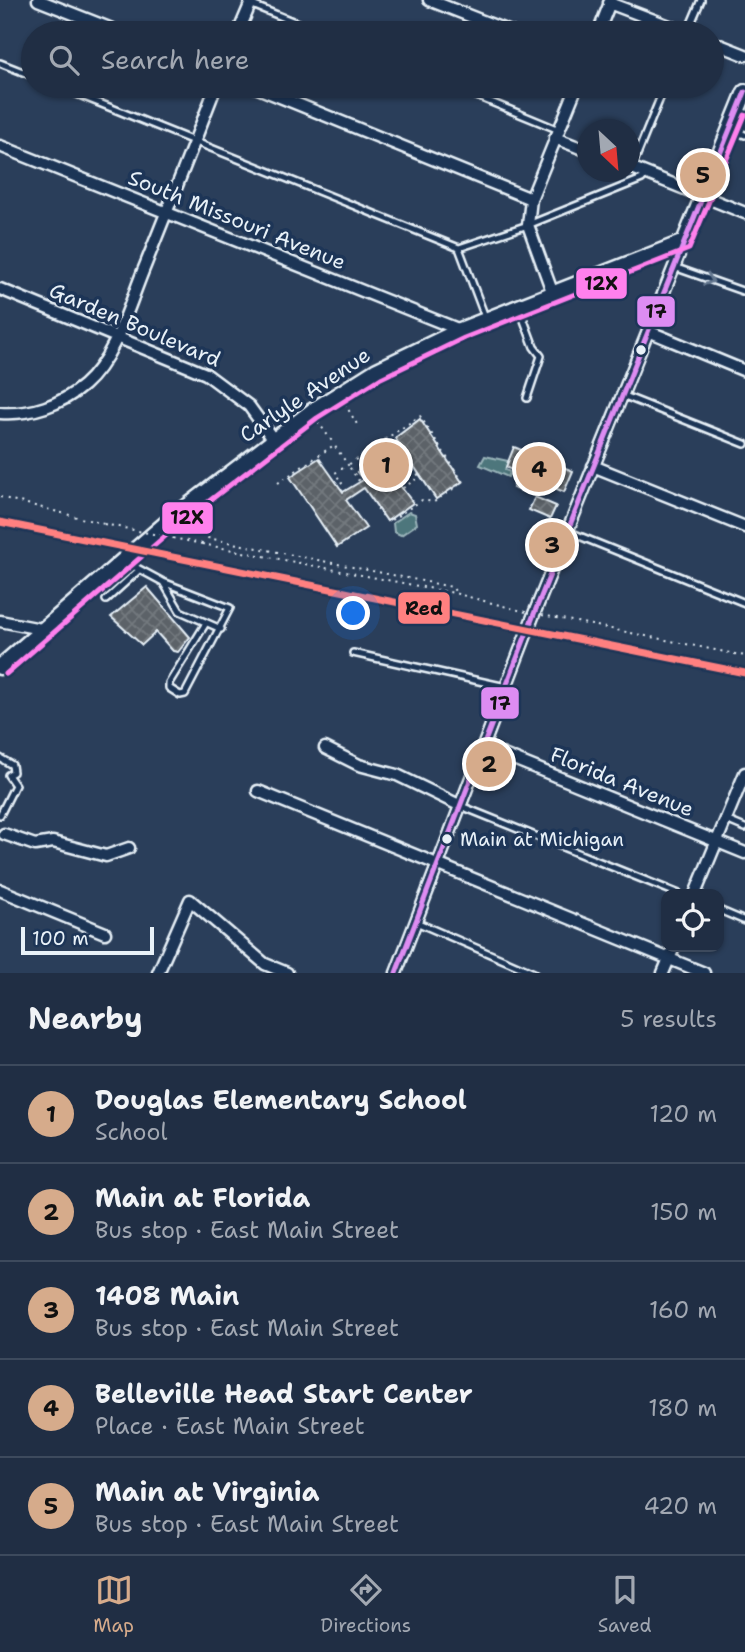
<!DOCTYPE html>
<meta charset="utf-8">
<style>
body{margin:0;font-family:"Shantell Sans",sans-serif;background:#2d3a4f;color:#f1f3f6}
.controls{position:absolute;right:21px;bottom:21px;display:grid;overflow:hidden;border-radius:14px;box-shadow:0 2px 5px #0004}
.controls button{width:63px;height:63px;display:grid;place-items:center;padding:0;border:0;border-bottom:2px solid #3d4a5d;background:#202e44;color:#f1f3f6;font:35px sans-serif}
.compass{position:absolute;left:577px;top:119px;width:63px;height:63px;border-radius:50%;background:#202e44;box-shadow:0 2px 5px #0004;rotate:154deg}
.scale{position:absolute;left:21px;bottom:18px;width:133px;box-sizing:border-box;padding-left:7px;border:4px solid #e8f1f8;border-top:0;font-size:19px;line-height:24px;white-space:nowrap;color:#e8f1f8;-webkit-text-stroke:5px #1d3557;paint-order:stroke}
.you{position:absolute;left:354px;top:614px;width:24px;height:24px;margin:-18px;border:5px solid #fff;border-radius:50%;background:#1a73e8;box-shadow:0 0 0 10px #1a73e833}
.badge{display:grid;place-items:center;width:46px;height:46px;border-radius:50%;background:#d6ab8b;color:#111;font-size:23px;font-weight:700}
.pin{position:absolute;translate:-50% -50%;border:4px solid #fff;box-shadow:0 2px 7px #0006}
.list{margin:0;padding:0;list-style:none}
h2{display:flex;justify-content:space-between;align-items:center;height:91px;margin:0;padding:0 28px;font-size:30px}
h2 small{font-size:23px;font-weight:400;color:#a2a8b2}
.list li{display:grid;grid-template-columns:46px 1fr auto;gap:21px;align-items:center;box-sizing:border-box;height:98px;padding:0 28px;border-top:2px solid #3d4a5d}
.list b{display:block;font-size:26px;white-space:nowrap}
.list p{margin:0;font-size:23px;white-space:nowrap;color:#a2a8b2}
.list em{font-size:23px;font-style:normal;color:#a2a8b2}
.icon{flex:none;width:38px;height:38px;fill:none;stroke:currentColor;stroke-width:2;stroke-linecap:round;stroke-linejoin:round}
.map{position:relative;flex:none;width:745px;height:973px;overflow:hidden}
.search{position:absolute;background:#202e44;box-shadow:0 2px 5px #0004;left:21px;right:21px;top:21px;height:77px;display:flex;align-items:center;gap:18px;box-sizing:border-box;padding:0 24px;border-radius:38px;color:#a2a8b2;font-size:26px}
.sheet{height:581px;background:#202e44}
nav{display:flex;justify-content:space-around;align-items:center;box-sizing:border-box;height:98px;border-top:2px solid #3d4a5d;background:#202e44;font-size:19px;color:#a2a8b2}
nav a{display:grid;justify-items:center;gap:4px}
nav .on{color:#d6ab8b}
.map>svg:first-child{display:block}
.green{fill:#4d767b;stroke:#9ab4ba;stroke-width:2}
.building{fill:url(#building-cross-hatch);stroke:#e8f1f8;stroke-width:2}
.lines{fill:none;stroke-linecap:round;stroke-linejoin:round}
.lane-casing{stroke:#e8f1f8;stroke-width:10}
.street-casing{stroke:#e8f1f8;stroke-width:15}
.secondary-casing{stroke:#e8f1f8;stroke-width:19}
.path{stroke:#e8f1f8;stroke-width:2;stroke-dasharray:2 5;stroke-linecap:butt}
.lane{stroke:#1d3557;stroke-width:5}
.street{stroke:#1d3557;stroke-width:10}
.secondary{stroke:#1d3557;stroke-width:14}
.path-bridge{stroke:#e8f1f8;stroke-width:2;stroke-dasharray:2 5;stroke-linecap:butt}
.bus-1-casing{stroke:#1d3557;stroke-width:10}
.bus-2-casing{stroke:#1d3557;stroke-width:10}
.bus-1{stroke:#dd8cf2;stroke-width:5}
.bus-2{stroke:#ff80ed;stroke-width:5}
.rail-1-casing{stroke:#1d3557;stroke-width:12}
.rail-1{stroke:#ff8080;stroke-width:7}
.oneway{stroke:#64778f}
.bus-dot{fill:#e8f1f8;stroke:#1d3557;stroke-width:2.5}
.labels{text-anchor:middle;stroke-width:7;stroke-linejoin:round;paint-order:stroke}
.bus-label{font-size:19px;fill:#e8f1f8;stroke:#1d3557;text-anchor:start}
.street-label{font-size:21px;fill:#e8f1f8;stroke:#1d3557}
.line-badge{stroke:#1d3557;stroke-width:2.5}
.pale-badge-label{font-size:19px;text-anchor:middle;font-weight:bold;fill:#111}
</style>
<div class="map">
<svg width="745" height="973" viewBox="0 0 745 973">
<defs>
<pattern id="building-cross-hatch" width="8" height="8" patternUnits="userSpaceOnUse" patternTransform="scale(1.75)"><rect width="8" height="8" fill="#5c6268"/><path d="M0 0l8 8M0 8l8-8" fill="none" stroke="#73797e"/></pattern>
</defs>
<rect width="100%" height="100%" fill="#2a3e5a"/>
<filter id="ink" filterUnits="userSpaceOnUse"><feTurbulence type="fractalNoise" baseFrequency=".0143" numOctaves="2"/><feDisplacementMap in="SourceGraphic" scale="14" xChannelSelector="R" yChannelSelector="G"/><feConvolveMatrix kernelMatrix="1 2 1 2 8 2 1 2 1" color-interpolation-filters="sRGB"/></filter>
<g filter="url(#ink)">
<!-- green -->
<path class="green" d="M485,456L508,461L505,470L510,472L508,477L480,465Z
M409,512L415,514L417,524L401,535L394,532L393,523Z"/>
<!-- building -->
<path class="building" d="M420,419L462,482L436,499L395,438Z
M514,447L573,471L564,492L531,478L526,493L513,488L518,473L506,467Z
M379,457L413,503L387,521L364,488L346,500L366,528L337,547L290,477L319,458L343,492L363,480L357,472Z
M535,497L556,506L550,519L529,510Z
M147,587L190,637L178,652L173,651L156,632L142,645L111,617Z"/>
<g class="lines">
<defs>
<path id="lane" d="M250,4L322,33
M687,33L701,0
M0,63L33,76
M57,86L459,248L528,225L642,179L646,174
M452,86L559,130
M730,129L745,135
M632,167L665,86
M459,248L485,317
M674,267L745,292
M519,307L534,347L541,356L527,398
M622,395L745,444
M567,531L745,603
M124,561L163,582L230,608L185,694L180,695L169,688V683L206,623
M163,582L180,611L221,629
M106,600L139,570
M353,653L506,687
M0,758L12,765L13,772L8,775L15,785L0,815
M461,806L679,894
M726,820L745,828
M719,910L745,921
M416,922L534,973"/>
<path id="street" d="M38,0L122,33
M429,0L513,33
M609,3L688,33
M238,33L252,0
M598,33L611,0
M712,42L745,55
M253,86L531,199
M555,138L588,151
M0,146L460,330
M630,167L745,213
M0,289L206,374L249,406L273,439
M553,294L528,225L531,199L577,86
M648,331L745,371
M0,413C31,415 61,405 84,385C116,357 129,304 145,266C169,206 193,146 216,86
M593,466L745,527
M0,621L41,629
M484,747L745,853
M325,748L359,765L397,775L461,806
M258,791L704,973
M4,834L35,845L53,842L106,856L129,848
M0,890L105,933
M695,894L745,773
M158,973L190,900L265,964L287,973
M396,973L534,614L684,242
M663,973L674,947"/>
<path id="secondary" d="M0,667L172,518L312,411L377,370L460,330L684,242L745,92"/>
</defs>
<!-- lane casing -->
<use href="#lane" class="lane-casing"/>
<!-- street casing -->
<use href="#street" class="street-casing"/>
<!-- secondary casing -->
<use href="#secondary" class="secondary-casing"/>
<!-- path -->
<path class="path" d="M345,404L358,426
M318,422L334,444
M359,481L348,465L371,449
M278,483L334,445L348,465L335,473L342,483L339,485
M403,488L419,477L417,473
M0,497L104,524
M377,509L388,522L422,500L434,502L463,482L420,416L372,448L382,464
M188,521L189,528L208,538L452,587L455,591
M202,544L454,593L526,612
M542,615L745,656"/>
<!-- lane -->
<use href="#lane" class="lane"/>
<!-- street -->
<use href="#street" class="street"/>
<!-- secondary -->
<use href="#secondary" class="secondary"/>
<!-- path-bridge -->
<path class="path-bridge" d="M104,524L202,544"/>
<defs>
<path id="bus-1" d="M396,973L534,614L745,92"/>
<path id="bus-2" d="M6,674L178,525L317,418L381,378L464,338L689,249L745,115"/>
</defs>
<!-- bus-1 casing -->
<use href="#bus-1" class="bus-1-casing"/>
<!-- bus-2 casing -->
<use href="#bus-2" class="bus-2-casing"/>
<!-- bus-1 -->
<use href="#bus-1" class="bus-1"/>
<!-- bus-2 -->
<use href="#bus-2" class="bus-2"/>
<defs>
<path id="rail-1" d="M0,522L745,673"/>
</defs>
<!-- rail-1 casing -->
<use href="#rail-1" class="rail-1-casing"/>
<!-- rail-1 -->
<use href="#rail-1" class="rail-1"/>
</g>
<!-- one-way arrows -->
<defs><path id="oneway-chevron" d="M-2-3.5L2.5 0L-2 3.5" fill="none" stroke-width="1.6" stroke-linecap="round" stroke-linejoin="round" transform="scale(1.75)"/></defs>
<use class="oneway" href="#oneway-chevron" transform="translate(709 280) rotate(20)"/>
</g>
<!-- markers -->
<g class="bus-dot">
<circle cx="641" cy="350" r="6"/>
<circle cx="447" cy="839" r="6"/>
</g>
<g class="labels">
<!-- bus labels -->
<g class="bus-label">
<text x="460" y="846">Main at Michigan</text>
</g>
<!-- street labels -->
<g class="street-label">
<text transform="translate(237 220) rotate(22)" y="7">South Missouri Avenue</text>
<text transform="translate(135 325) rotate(23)" y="7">Garden Boulevard</text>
<text transform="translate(305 395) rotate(-34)" y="7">Carlyle Avenue</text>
<text transform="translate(622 782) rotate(22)" y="7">Florida Avenue</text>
</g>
</g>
<g class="line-badge">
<rect x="575" y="267" width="53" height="33" rx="7" fill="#ff80ed"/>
<rect x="636" y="295" width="40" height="33" rx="7" fill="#dd8cf2"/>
<rect x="161" y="501" width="53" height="34" rx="7" fill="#ff80ed"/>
<rect x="397" y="591" width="54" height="34" rx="7" fill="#ff8080"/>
<rect x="480" y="686" width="40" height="34" rx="7" fill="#dd8cf2"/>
</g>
<g class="pale-badge-label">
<text x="601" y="290">12X</text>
<text x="656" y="318">17</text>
<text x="187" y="524">12X</text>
<text x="424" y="615">Red</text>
<text x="500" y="710">17</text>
</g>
</svg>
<div class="controls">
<button><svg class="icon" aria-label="locate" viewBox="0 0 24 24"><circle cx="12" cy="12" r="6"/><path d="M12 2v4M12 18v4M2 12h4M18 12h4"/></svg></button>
</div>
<svg class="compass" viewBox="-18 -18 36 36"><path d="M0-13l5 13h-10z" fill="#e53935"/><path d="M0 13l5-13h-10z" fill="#a2a8b2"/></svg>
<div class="scale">100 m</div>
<div class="you"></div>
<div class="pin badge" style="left:386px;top:465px">1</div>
<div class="pin badge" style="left:489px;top:764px">2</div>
<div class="pin badge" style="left:552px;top:545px">3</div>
<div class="pin badge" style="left:539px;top:469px">4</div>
<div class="pin badge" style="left:703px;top:175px">5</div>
<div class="search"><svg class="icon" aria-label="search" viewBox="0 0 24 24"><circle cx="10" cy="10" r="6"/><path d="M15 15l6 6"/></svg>Search here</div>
</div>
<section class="sheet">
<h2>Nearby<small>5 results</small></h2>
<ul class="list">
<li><span class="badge">1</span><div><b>Douglas Elementary School</b><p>School</p></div><em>120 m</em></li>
<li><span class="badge">2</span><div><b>Main at Florida</b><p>Bus stop · East Main Street</p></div><em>150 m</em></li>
<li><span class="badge">3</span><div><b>1408 Main</b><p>Bus stop · East Main Street</p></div><em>160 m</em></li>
<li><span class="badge">4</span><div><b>Belleville Head Start Center</b><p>Place · East Main Street</p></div><em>180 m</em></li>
<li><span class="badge">5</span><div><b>Main at Virginia</b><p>Bus stop · East Main Street</p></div><em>420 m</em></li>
</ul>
</section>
<nav>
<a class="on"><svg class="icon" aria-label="map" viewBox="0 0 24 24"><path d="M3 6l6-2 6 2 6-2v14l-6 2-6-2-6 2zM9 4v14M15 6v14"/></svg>Map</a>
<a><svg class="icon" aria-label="directions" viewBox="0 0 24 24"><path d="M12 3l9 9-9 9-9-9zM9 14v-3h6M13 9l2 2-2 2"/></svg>Directions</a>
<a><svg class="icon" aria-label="saved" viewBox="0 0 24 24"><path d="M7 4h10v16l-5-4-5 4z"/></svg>Saved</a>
</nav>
